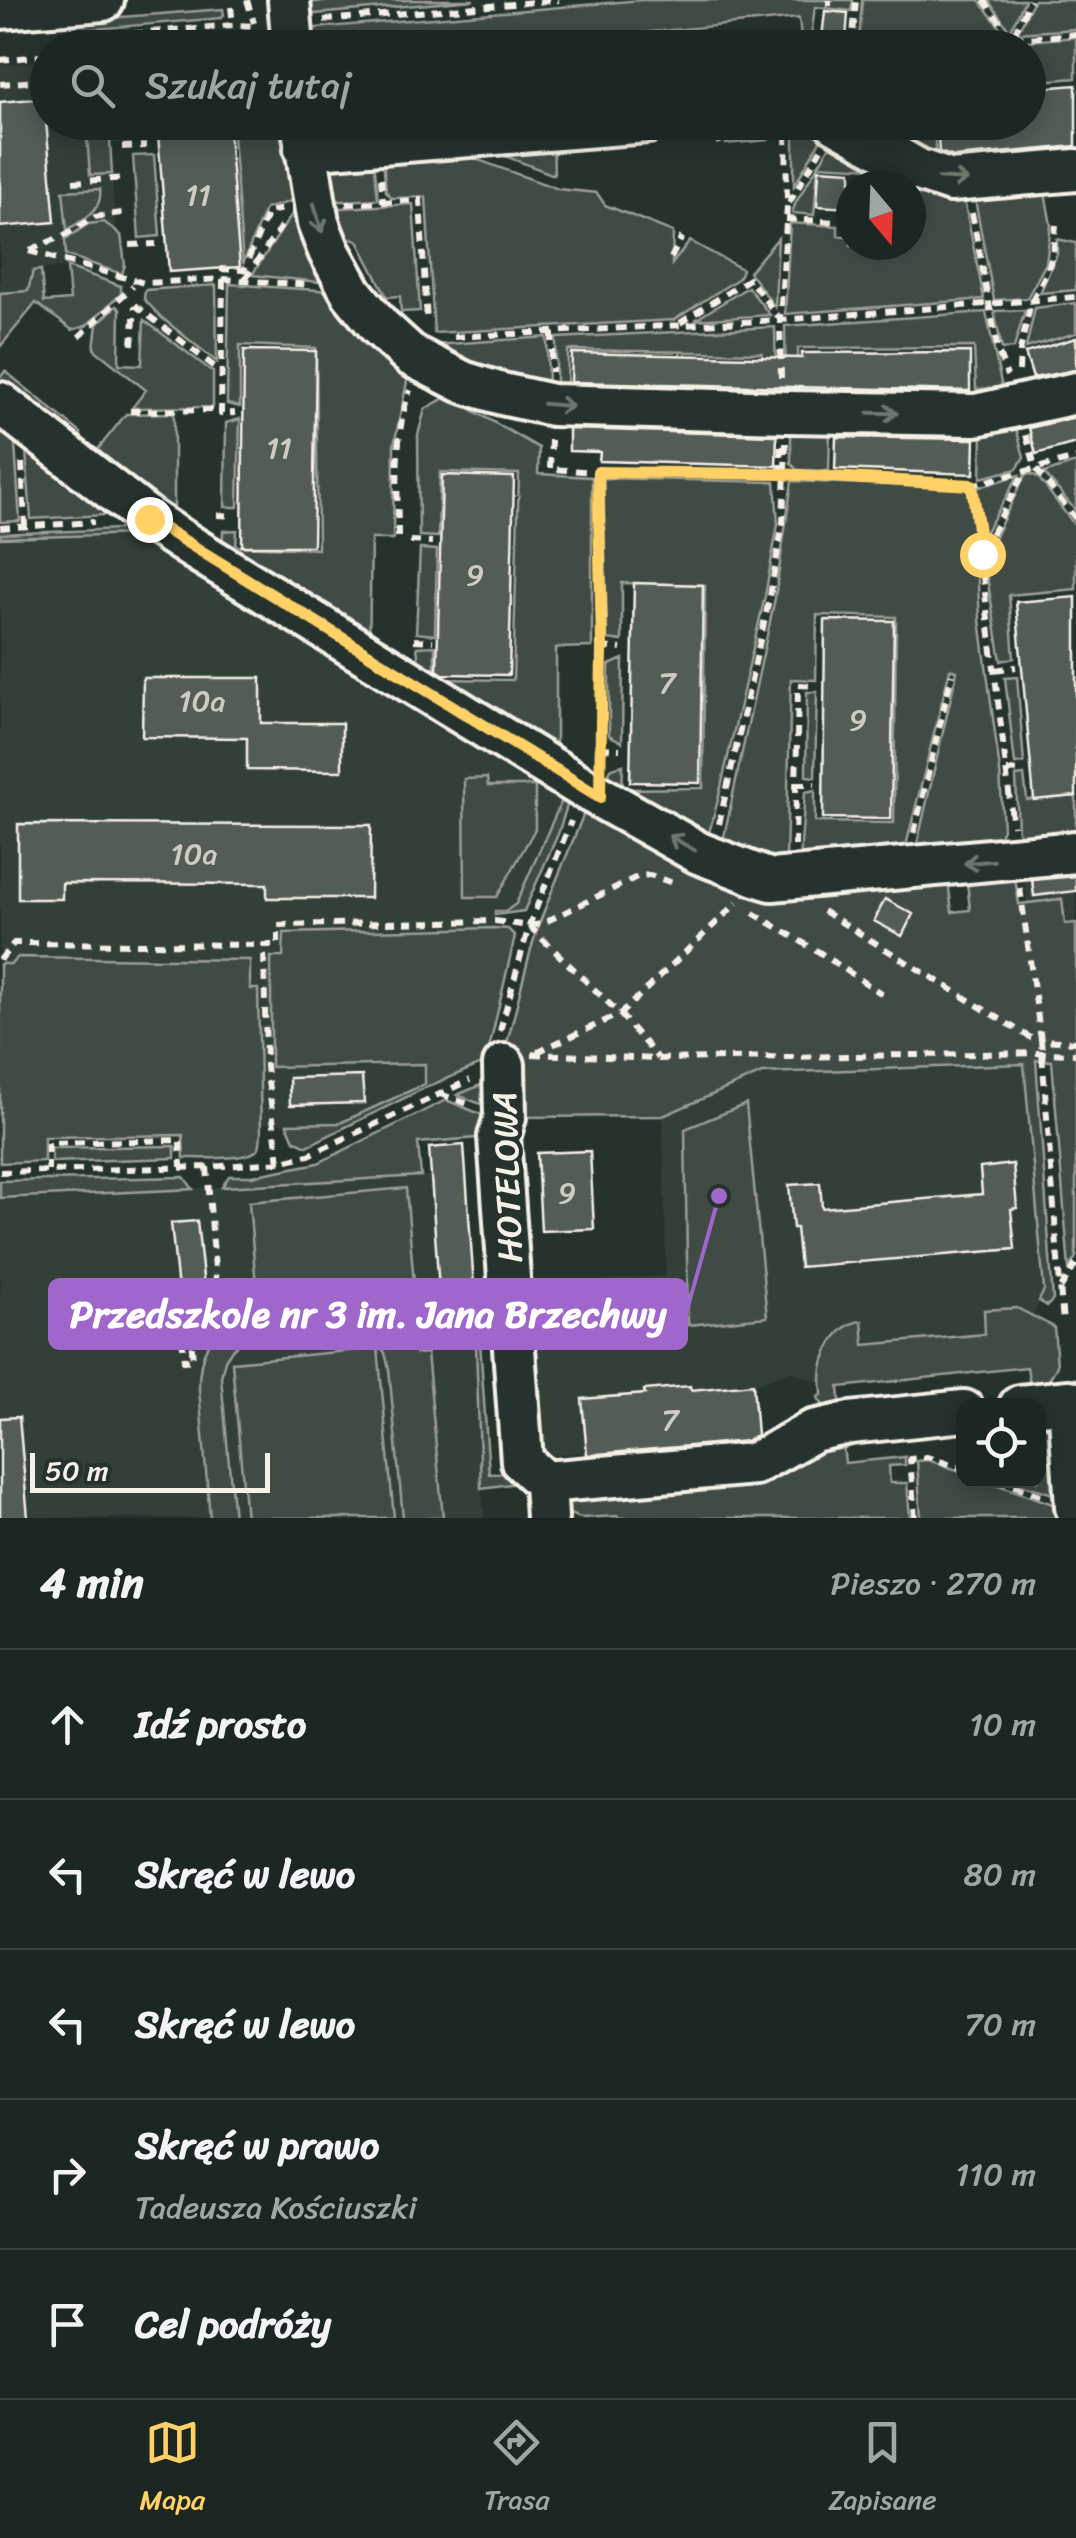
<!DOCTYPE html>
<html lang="pl">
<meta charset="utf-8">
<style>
body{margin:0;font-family:Sriracha,sans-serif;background:#252e2a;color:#f1f3f6}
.controls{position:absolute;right:30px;bottom:30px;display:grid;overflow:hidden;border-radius:20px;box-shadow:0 5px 25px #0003}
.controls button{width:90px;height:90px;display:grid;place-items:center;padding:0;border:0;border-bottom:2px solid #3a4340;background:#1c2622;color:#f1f3f6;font:50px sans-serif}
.compass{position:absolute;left:836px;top:170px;width:90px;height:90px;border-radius:50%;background:#1c2622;box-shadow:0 5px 25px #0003;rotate:161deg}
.scale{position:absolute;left:30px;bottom:25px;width:240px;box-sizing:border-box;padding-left:10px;border:5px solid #f4f1e8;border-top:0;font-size:28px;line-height:35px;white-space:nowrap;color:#f4f1e8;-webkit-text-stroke:8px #26332d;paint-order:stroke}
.stop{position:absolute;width:30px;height:30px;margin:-22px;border:8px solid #ffd166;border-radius:50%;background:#fff}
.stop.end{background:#ffd166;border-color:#fff;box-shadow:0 2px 10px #0008}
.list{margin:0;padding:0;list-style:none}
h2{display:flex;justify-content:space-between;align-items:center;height:130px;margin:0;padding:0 40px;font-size:42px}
h2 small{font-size:32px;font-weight:400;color:#a0a5a5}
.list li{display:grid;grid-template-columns:65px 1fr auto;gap:30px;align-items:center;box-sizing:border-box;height:150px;padding:0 40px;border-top:2px solid #3a4340}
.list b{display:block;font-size:38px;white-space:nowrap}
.list p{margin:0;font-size:32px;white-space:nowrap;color:#a0a5a5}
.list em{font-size:32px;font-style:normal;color:#a0a5a5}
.icon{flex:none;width:55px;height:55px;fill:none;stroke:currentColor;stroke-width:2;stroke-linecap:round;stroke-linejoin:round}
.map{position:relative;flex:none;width:1076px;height:1518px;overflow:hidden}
.search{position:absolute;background:#1c2622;box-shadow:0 5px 25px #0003;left:30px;right:30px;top:30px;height:110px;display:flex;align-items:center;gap:25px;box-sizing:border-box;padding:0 35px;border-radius:55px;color:#a0a5a5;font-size:38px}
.sheet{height:880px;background:#1c2622}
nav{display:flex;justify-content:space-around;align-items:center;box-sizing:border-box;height:140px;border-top:2px solid #3a4340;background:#1c2622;font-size:28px;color:#a0a5a5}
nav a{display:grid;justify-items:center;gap:5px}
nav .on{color:#ffd166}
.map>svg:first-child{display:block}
.built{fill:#333f39}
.green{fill:#414b45;stroke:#9a9e96;stroke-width:2.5}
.building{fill:#525c55;stroke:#f4f1e8;stroke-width:2.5}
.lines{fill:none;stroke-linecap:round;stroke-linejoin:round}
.minor-casing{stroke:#f4f1e8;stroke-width:48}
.path{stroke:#f4f1e8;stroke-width:6;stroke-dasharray:10 8;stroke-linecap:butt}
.minor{stroke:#26332d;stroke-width:40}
.oneway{stroke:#6e766e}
.route{stroke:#ffd166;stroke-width:12}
.labels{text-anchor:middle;stroke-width:8;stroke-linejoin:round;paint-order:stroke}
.number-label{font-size:30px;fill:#ccccc3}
.street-label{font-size:35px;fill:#f4f1e8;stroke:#26332d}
.leader{fill:none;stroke:#9f67cb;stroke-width:4}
.callout-dot{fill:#9f67cb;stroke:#26332d;stroke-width:4}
.callout{fill:#9f67cb;stroke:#9f67cb;stroke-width:4}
.callout-label{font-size:38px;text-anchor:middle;font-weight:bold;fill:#fff}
</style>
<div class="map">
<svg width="1076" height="1518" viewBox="0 0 1076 1518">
<rect width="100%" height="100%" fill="#26332d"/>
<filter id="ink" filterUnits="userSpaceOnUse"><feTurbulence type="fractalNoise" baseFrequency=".01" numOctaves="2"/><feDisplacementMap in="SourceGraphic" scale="20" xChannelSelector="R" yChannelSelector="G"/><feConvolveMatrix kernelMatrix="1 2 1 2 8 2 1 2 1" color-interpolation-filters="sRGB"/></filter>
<g filter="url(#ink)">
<!-- built -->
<path class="built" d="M47,60L48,122L86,123L90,175L112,174L115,229L104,222L65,240L67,267L34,271L28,291L0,293V65Z
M139,534L565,793L516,904L506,911H495V939L426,1084L340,1123L262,1124L261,1133L0,1138V538Z
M1076,857V923L1065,924L1061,899L1027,903L1022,862Z
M1024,1064L1044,1290L1018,1352L824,1384L790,1371L753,1385L758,1442L587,1456L586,1452L540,1456L527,1286L666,1276L663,1116L762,1073Z
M431,1176L439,1289L474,1287L481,1488L485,1518H0V1198Z"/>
<!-- green -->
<path class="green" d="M336,0H474L303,15L305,3Z
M642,0H853L851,11L815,7L810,44L829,47H802L799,18L482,48L317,47L316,41L304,29Z
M862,0H979L1005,34L863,45L859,42Z
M988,0H1025L1010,31Z
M1034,0H1076V29L1017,33Z
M223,9L224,15L221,18L72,31L71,21Z
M252,32L278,47L73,48L72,45Z
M1076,37V78L1029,82L1028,48L954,47Z
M86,123H151L152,138L110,141L112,174L90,175Z
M232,123H285L295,193L289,202L265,209L243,264Z
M768,123V140L726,144L724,124Z
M794,123H811L827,129L794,186Z
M862,123H933L937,161Z
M837,134L962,190L984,299L785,314L790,223L838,226V236H851V245H911V185H893L892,169L818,165L814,215L792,213L796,202Z
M553,137L554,175L471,143Z
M443,147L558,189L597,193L605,205L673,232L672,264L690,241L742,269L739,278L674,320L434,333L426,197L392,198L386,191L383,159Z
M154,155L160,236L139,238L133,156Z
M374,159L378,199L326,202L325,167Z
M1043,182L1051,225L1046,263L1027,298L994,300L973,189Z
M100,189C103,211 84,219 67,230L63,191Z
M413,204L420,311L401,312L400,296L387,297L358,241L330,233L323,209Z
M294,211H299L329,283L252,275Z
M104,222L121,235L125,265L122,274L66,255L65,240L88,224Z
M778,238L775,307L749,272Z
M1057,239L1076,243V290L1040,293L1057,254Z
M67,267L121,286V294L86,326L72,330L36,303L0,347V293L28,291L33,271L41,270L44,302L70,300Z
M229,284L332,291L409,372L394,445L393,539H371L369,651L222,553L223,531L237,530L236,546L318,549L316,348L240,345V407L227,404Z
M216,285L217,362L162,318L144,299L145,290Z
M748,287L770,315L695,320Z
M1076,303V333L1026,348L1035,308Z
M116,306L120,309L119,364L142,365L144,320L213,372V407L132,408L146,390L94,349L97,324Z
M1025,310L1014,348L1002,349L994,311Z
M986,312L1002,388L976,389L974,347L798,348V389H786L785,326Z
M775,327L776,388H762V353L568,350L567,386H556V338Z
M547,337L548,392L436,359L435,345Z
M5,371L81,433V439L76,443L0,395V378Z
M448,396L539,448L538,474L592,477V647L556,648V766L420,672L417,647L435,646V679L513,680L519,474L440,472L438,537L419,536L418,435L425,409Z
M174,413V524L94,457L99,448L126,414Z
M0,416L14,429L20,521L0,522Z
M240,419L238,507H225L226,423Z
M1015,424L1024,457L1017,469L981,478L982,430Z
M791,430L830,431L829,471L797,470L791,463Z
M25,437L124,514L31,519Z
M1076,463V511L1044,473Z
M1031,474L1038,477L1076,527V589L1009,595L1014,658L1001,661L984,559L1025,475Z
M1019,475L984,535L976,488Z
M603,478L775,482L778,524L765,596L718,800L704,851L610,782L609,772L612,768L623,765L622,789L703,788L705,585L622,583V641L607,639Z
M792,481L968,488L976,551L980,620L1000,771L1003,829L996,844L915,853L957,671L950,669L904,854L800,858L805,792L815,790V822L894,823L896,617L817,615L816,680L791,679L786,859L777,858L776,867L720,855L775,598Z
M143,528L138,534L0,538V534Z
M420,549L437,550L435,635L416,633Z
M623,659L622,742L609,735V665Z
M1017,677L1024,763L1015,764L1005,678Z
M807,692H817L815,777L806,776Z
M1024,775L1027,800L1076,796V837L1027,842L1018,831L1016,776Z
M487,778L488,786H535V829L497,897H465L464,779Z
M572,790L558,834L524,911L495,915V911H506L516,904L565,793Z
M590,797L708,863L947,874L952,912L970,910L967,881L1013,865L1019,904L1062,899L1065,924L1076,923V1257L1069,1269L1052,1061L1036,1060L1053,1300L1047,1306L1039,1301L1044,1290L1024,1064L762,1073L663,1116L515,1117L457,1095L495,1079C513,1033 520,983 535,936C551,889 573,844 590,797Z
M495,928L508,929L515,936L486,1062L427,1087L307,1146L294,1140L287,1124L340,1123L425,1084V1064L271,1067V957H283L284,933Z
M18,957L250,960V989H258L261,1133C260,1139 261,1145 258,1149C249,1161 199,1158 184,1158L183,1135L44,1137V1161L0,1163V964H11Z
M446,1100L495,1120L488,1137L418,1143L421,1176L222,1187L229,1176H252L318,1163Z
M746,1104L767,1317L688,1325L685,1129Z
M175,1146V1158L52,1162L51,1148Z
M184,1177L193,1189L0,1198V1181Z
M406,1188L414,1284L257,1298L249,1202Z
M474,1287L498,1291V1296L477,1298L489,1474L510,1473L511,1484L481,1488Z
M344,1299L367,1304L386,1312L411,1310L416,1354L427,1353L443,1518H403L389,1369L385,1353L374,1336L362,1328L345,1324L261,1332L247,1338L233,1348L225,1360L221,1377L234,1518H210L199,1389C197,1300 279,1306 344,1299Z
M1017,1308L1054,1327L1057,1366L1045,1387L1031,1391L1027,1367L839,1387L841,1410C831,1409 821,1407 818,1397L822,1395C822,1390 821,1385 821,1379C821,1356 837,1323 862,1321L864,1345L985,1334L984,1310Z
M378,1348L394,1518H246L232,1362Z
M1039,1417L1050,1422L1056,1427L1066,1498L1011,1481L1038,1480Z
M842,1438L845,1463L905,1457V1465L889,1466L890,1483H907L910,1518H619L618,1516L581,1518L566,1513V1499Z
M928,1460L963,1472L964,1480L987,1481L1067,1509V1518H921L917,1461Z"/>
<!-- building -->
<path class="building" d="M825,11L848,13L846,40L822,38Z
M1076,85V146L954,157L939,152L937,122H1028V89Z
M44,98L55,222L0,227V102Z
M157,122H228L240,267L169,272Z
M819,169L851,171V208L817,206Z
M1076,338V370L1033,378L1025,353Z
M244,350L316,351L313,546H242Z
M970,352V391L571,382L572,353L802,358V353Z
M1076,417V443L1036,454L1029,428Z
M569,429L777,435L776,466L599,461L600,452L569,451Z
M836,437L975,439L974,474L835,469Z
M442,475L514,477L509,675L443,674L437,670Z
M634,583L703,585L700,783L630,782Z
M1076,597V796L1034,800L1016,602Z
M825,620L894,621L891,819L823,818Z
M143,678H261V723H342V771L247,770V738L142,737Z
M18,824L371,825L370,898H267V884L62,883V899H18Z
M1076,876V891L1034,896L1032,880Z
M885,899L913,914L902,936L874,921Z
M362,1076L364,1103L290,1105L289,1078Z
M464,1145L474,1287L439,1290L429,1148Z
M590,1151L594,1229L541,1231L537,1153Z
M1013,1164L1017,1208L1011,1209L1015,1249L800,1267L796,1228H793L789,1185L820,1183L822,1208L982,1194L980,1168Z
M197,1221L205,1296L179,1299L171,1223Z
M753,1384L757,1435L747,1441L587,1455L582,1399L645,1394L644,1390L690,1386L691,1390Z
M19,1417L28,1518H0V1418Z"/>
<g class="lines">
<defs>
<path id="minor" d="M289,0L293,48
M0,8L103,0
M302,122L318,223L329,251L352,293L379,326L412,356L463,382L502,394L552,405L787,412L976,415L1076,393
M835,122L919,170L951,181L1076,170
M305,149L647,122
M0,403L149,519L193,548L582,787L699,853L762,877L772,880L1076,852
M504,1065L505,1117L499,1137L522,1461L545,1482L547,1518
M1020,1406L1069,1401L1076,1507
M545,1482L754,1464L813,1431L850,1423L964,1411"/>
</defs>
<!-- minor casing -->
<use href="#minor" class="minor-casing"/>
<!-- path -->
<path class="path" d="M247,0L254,23
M829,0V6
M984,0L1012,39L1030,0
M231,7L233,25
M324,20L559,0
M115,35L233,25L257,26
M852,48L856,0
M906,48L1076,34
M0,60L41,56L48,51
M0,84L48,80
M716,125L719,144
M122,147L146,146
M381,178L383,202
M73,182L124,178
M789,203L821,149
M346,204L420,200L427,323
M972,213L998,351L1007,376
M786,219L838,222
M130,245L156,244
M30,250L63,236L95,217L127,212
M29,251L144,283L223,279L311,285
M671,258L682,237
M220,269L244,270L268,212L284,209
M223,279L221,414L235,413
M245,279L283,224
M135,305L220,371
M680,323L749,279L780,319
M552,332V372
M79,337L133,286
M454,337L780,320L1076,297
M132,345L135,306
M1019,371L1020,351L1031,302L1046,274L1053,254L1056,225
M781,378L780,320L787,206L786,122
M130,411L221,410
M1026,435L1036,469L1076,519
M551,440L550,469L598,472L780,474L972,485L1076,458
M22,463L25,526
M598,472L601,647L600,761
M780,474L781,445
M972,485L1013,826
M217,515L234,516
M0,528L94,522
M398,537C398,488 393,437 410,390
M410,541L432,542
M983,550L1024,473
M414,640L433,641
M601,647L621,649
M995,670L1016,667
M600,748L620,749
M1007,771L1025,770
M796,784H815
M719,824L770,596L783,522L786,443
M914,833L952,674
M795,846L798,685L816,686
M1020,888L1041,1040L1076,1042
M823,911L1031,1038L1041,1040L1063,1324
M753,913L819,952L882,994
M529,926L620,1014L658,1058
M0,960L14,943L264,945
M500,1031L529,926L571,821
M537,1052L620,1014L737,903
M532,1054L659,1059L1043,1053L1076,1054
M440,1094L471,1105
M279,1162L266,1067L264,945H278V925L495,921L529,926L541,924L639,876L650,875L676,884
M207,1167L219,1319
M48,1171V1143L180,1140L181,1167
M0,1172L207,1167L279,1162L309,1155L470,1080
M1061,1288L1076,1264
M180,1302L184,1361L193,1360L188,1306L209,1305L210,1320L219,1319
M168,1303L218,1299
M997,1480L1043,1496
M915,1518L910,1459L927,1457L964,1469"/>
<!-- minor -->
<use href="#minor" class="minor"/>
</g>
<!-- one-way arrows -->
<defs><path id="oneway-shaft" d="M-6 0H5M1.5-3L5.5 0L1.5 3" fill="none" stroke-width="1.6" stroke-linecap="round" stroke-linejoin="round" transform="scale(2.5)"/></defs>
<g class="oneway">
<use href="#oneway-shaft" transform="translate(953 179) rotate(3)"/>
<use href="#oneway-shaft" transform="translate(318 218) rotate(74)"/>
<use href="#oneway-shaft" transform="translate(558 405) rotate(5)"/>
<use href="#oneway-shaft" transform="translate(883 413) rotate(1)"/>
<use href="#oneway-shaft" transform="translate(682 843) rotate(-150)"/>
<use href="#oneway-shaft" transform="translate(979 862) rotate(175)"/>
</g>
</g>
<g class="lines" filter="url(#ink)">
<!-- route -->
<path class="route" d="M149,519L600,797L602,647L598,472L780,474L972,485L982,554"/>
</g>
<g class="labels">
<!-- number labels -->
<g class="number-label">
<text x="198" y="205">11</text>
<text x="279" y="458">11</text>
<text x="475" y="585">9</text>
<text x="667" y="693">7</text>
<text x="202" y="711">10a</text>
<text x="858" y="730">9</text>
<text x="194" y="864">10a</text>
<text x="567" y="1203">9</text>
<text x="670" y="1430">7</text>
</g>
<!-- street labels -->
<g class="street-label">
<text transform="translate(507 1177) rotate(-92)" y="12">HOTELOWA</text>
</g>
</g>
<!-- callouts -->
<path class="leader" d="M719 1196L686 1314"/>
<circle class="callout-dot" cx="719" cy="1196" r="10"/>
<rect class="callout" x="50" y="1280" width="636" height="68" rx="10"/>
<g class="callout-label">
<text x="368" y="1327">Przedszkole nr 3 im. Jana Brzechwy</text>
</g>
</svg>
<div class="controls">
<button><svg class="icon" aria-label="locate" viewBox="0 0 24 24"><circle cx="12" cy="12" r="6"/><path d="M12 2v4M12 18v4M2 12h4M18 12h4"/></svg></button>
</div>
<svg class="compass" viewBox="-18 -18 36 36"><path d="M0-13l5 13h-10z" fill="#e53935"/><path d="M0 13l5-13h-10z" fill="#a0a5a5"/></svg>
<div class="scale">50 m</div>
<div class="stop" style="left:982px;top:554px"></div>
<div class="stop end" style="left:149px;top:519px"></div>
<div class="search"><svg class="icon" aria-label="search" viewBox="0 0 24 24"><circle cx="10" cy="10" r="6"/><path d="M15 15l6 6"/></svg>Szukaj tutaj</div>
</div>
<section class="sheet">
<h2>4 min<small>Pieszo · 270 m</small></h2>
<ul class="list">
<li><svg class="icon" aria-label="ahead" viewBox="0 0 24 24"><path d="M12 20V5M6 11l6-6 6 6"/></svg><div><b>Idź prosto</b></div><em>10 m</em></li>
<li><svg class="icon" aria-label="left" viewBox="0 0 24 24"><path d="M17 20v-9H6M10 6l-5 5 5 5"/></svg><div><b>Skręć w lewo</b></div><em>80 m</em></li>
<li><svg class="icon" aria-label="left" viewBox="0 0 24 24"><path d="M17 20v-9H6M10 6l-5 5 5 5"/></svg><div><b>Skręć w lewo</b></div><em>70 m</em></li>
<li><svg class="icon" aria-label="right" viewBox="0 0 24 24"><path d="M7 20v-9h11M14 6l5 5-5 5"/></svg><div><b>Skręć w prawo</b><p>Tadeusza Kościuszki</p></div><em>110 m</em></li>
<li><svg class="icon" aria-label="arrive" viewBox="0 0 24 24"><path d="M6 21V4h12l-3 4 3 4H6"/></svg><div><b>Cel podróży</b></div></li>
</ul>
</section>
<nav>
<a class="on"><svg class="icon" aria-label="map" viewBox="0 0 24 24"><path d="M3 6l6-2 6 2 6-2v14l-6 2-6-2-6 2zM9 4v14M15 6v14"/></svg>Mapa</a>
<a><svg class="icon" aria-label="directions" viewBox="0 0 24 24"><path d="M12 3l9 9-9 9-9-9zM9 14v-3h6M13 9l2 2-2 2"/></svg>Trasa</a>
<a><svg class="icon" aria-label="saved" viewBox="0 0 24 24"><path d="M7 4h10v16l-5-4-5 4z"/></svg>Zapisane</a>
</nav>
